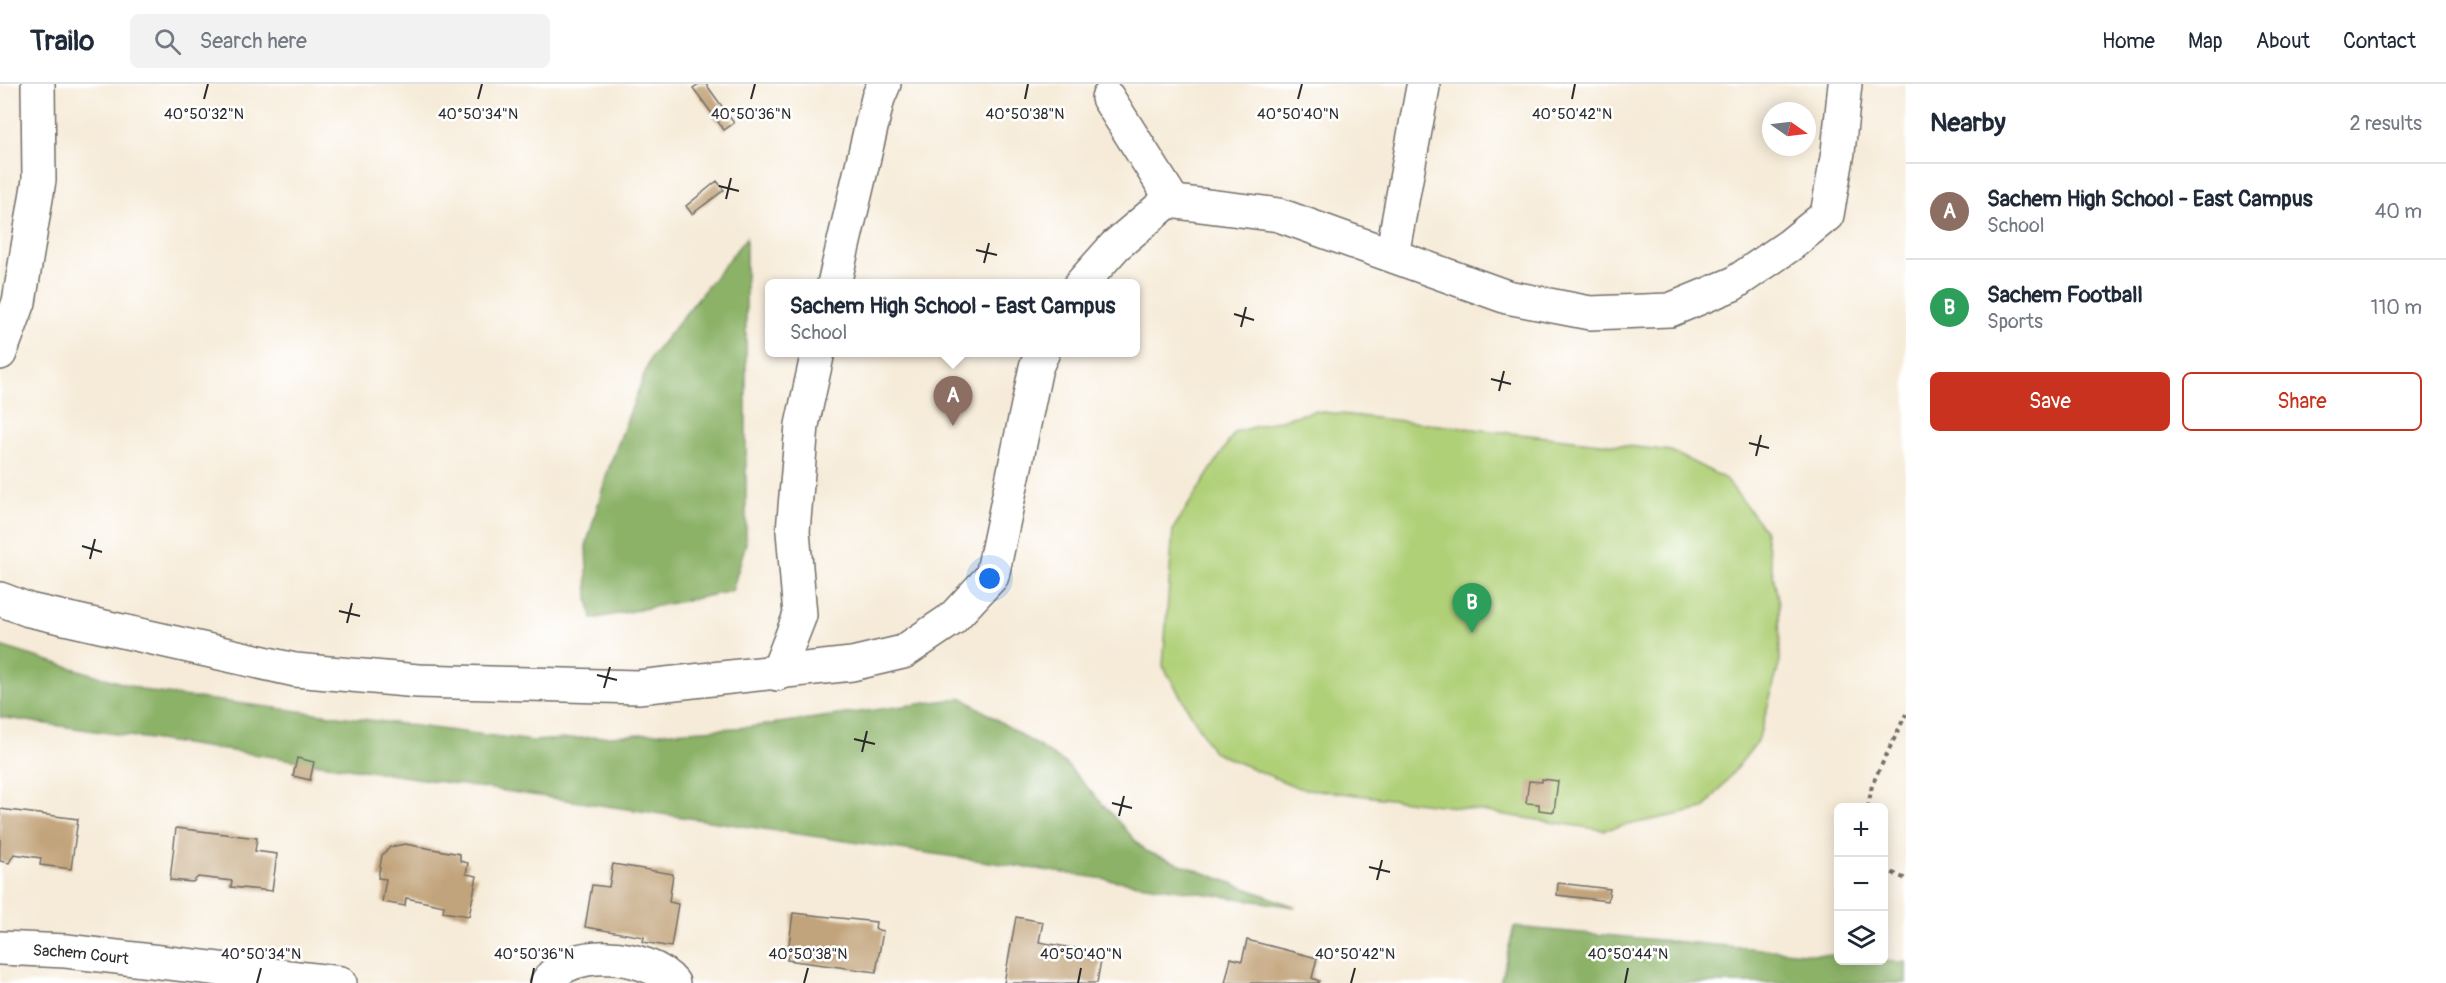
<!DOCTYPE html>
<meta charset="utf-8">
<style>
body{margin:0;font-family:Pangolin,sans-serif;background:#f2f2f3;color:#1f2937}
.controls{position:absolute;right:18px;bottom:18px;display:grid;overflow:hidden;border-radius:9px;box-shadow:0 3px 15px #0003}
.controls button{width:54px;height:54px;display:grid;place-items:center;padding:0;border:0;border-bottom:2px solid #e0e1e3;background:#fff;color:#1f2937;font:30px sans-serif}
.compass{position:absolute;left:1762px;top:18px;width:54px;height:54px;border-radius:50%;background:#fff;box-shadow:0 3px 15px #0003;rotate:104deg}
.you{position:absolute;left:990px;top:495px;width:21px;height:21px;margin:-15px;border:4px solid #fff;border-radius:50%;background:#1a73e8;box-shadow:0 0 0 9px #1a73e833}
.badge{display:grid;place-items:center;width:39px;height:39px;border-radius:50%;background:#c8321e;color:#fff;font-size:20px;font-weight:700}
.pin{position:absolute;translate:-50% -50px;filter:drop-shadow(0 2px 3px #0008)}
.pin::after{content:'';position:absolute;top:32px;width:21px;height:18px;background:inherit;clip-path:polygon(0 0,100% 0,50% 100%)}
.popup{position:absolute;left:765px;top:195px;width:375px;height:78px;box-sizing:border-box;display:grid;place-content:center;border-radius:9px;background:#fff;filter:drop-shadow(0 2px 4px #0005);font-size:20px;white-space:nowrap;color:#747a83}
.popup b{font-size:22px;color:#1f2937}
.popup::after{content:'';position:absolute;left:50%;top:100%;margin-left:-12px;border:12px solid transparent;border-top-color:#fff}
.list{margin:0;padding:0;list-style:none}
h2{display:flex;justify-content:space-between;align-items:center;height:78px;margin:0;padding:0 24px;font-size:26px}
h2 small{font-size:20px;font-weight:400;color:#747a83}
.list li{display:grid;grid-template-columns:39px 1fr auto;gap:18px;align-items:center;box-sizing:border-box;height:96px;padding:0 24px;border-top:2px solid #e0e1e3}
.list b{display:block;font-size:22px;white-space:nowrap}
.list p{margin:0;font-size:20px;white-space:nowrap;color:#747a83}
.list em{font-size:20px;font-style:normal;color:#747a83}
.actions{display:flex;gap:12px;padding:18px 24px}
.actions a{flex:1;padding:14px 0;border:2px solid #c8321e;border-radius:9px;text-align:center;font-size:21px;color:#c8321e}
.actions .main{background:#c8321e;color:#fff}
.icon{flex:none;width:33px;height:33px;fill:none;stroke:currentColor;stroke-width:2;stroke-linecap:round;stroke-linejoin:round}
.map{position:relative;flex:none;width:1906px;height:899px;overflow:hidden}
header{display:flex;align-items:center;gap:36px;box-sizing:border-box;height:84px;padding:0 30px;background:#fff;border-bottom:2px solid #e0e1e3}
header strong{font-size:28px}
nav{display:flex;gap:33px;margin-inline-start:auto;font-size:21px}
.search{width:420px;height:54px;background:#f2f2f3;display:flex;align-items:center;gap:15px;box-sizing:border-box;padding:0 21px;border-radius:9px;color:#747a83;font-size:22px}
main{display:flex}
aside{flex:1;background:#fff}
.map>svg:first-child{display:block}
.green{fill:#b0d078;stroke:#6e7e52;stroke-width:1.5}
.forest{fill:#8cb268;stroke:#5c6e4a;stroke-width:1.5}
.building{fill:#c2a47b}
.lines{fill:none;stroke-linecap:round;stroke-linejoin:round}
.minor-casing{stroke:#726e68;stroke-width:36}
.path{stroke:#726e68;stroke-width:4;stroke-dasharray:4.5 4.5;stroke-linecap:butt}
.minor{stroke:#fff;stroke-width:33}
.ticks{fill:none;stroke:#2b2b2b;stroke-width:2}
.labels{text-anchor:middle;stroke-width:5;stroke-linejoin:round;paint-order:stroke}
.street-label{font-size:16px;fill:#2b2b2b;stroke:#fff}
.ticks-label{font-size:15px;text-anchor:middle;fill:#2b2b2b;stroke:#fff;stroke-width:5;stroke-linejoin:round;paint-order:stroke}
</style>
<header>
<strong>Trailo</strong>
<div class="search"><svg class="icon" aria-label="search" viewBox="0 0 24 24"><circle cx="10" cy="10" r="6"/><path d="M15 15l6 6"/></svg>Search here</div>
<nav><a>Home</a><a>Map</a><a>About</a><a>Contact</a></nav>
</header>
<main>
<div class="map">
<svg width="1906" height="899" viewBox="0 0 1906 899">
<rect width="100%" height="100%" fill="#fff"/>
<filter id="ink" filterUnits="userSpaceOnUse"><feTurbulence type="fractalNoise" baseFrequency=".0167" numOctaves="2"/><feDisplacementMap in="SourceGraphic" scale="12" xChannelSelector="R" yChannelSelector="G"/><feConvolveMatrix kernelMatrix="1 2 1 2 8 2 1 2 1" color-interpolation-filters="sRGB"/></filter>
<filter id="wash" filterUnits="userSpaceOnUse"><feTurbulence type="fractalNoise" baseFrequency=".008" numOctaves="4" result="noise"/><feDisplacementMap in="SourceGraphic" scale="24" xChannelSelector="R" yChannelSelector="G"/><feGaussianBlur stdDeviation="1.35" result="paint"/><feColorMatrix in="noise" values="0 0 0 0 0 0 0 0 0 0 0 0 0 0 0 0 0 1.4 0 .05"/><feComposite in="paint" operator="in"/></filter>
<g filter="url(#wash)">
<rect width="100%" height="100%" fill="#f6ebd8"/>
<!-- green -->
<path class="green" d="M1314,327L1671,367L1726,395L1764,445L1779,520L1780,578L1758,657L1704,725L1603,746L1448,722L1299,704L1213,668L1163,582L1173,445L1235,348Z"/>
<!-- forest -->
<path class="forest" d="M746,154V459L732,507L592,535L588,514L586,462L608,386L651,273Z
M0,562L151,608L533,657L749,643L963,614L1065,679L1145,767L1296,823L0,633Z
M1514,843L1838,872V876L1906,878V899H1500Z"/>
<g id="blocks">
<!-- building -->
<path class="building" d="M699,0H706L734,39L724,46L693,4Z
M717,97L724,106L692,130L686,122Z
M297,674L314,678L310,696L293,692Z
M1542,695L1558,697L1554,728L1539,726V720L1526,719L1529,697L1542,698Z
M0,725L78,735L71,785L40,781L41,774L14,770L9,779L0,777Z
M176,744L257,754L255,767L277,770L272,807L231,803L232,797L198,793L193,798L170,796Z
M405,760L460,770V777L468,779L466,790L477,792L469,832L443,828L444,822L406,814L405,822L382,818L386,795L378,794L382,771L390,763Z
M613,780L673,790L669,818L678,820L671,863L643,858L644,853L585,843L592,801L609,803Z
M1558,799L1610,805L1608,817L1557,811Z
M793,829L876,838L875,845L883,847L876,888L787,876Z
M1016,833L1043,838L1039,858L1095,868L1093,875L1101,876L1097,899H1004Z
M1247,856L1317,874L1312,894L1319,897L1318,899H1225L1231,874L1242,877Z"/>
</g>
</g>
<g filter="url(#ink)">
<use href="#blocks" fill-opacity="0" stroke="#726e68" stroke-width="1.5"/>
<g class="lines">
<defs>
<g id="minor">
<path d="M1108,14L1173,117"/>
<path d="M1392,171L1423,3"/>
<path d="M834,200L878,14L884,0"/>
<path d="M1081,200L1115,162L1168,117L1279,131L1507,213L1590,229L1670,226L1733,200L1790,161L1827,131L1838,68L1845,0"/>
<path d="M0,269L19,218L39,96L38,0"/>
<path d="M0,515L29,526L295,586L418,597L638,603L852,580L903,568L952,535L992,492L1036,283L1043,268"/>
<path d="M777,590L800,531L793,447L802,341L818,268"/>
<path id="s1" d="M0,864L66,867L340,899"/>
<path d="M547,899C567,862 649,869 673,899"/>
</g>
</defs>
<!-- minor casing -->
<use href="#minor" class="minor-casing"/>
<!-- path -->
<path class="path" d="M1868,724L1872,701L1906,630
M1884,785L1906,795"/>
<!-- minor -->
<use href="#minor" class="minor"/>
</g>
</g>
<!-- ticks -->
<path class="ticks" d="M204,15L208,0M478,15L482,0M751,15L755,0M1025,15L1028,0M1298,15L1302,0M1572,15L1575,0M719,102L739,107M726,115L731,94M976,166L997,171M984,179L989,159M1234,230L1254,236M1241,243L1246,223M1491,295L1511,300M1499,307L1504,287M1749,359L1769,364M1756,372L1761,351M82,462L102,468M90,475L95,455M339,527L360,532M347,539L352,519M597,591L617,596M604,604L610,583M854,655L875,660M862,668L867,647M1112,719L1132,724M1119,732L1124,712M1369,783L1390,788M1377,796L1382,776M257,899L261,884M531,899L534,884M804,899L808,884M1078,899L1081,884M1351,899L1355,884M1625,899L1628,884"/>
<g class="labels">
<!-- street labels -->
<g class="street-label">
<text dy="6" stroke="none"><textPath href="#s1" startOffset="81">Sachem Court</textPath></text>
</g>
</g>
<g class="ticks-label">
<text x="478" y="35">40°50'34"N</text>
<text x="751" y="35">40°50'36"N</text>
<text x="1025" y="35">40°50'38"N</text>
<text x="1298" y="35">40°50'40"N</text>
<text x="1572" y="35">40°50'42"N</text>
<text x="204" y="35">40°50'32"N</text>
<text x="261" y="875">40°50'34"N</text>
<text x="534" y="875">40°50'36"N</text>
<text x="808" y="875">40°50'38"N</text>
<text x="1081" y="875">40°50'40"N</text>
<text x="1355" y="875">40°50'42"N</text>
<text x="1628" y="875">40°50'44"N</text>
</g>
</svg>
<div class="controls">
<button>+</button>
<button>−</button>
<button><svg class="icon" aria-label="layers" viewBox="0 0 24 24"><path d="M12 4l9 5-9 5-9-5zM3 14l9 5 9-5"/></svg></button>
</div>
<svg class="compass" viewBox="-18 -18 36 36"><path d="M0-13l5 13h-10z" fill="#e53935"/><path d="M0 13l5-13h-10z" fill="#747a83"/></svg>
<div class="you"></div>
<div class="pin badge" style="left:953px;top:342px;background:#8d6e63">A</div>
<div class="popup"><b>Sachem High School - East Campus</b>School</div>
<div class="pin badge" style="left:1472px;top:549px;background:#2e9e5b">B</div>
</div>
<aside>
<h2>Nearby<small>2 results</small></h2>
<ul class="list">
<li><span class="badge" style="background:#8d6e63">A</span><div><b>Sachem High School - East Campus</b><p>School</p></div><em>40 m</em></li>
<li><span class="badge" style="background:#2e9e5b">B</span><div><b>Sachem Football</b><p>Sports</p></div><em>110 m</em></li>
</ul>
<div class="actions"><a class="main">Save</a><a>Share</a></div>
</aside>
</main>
